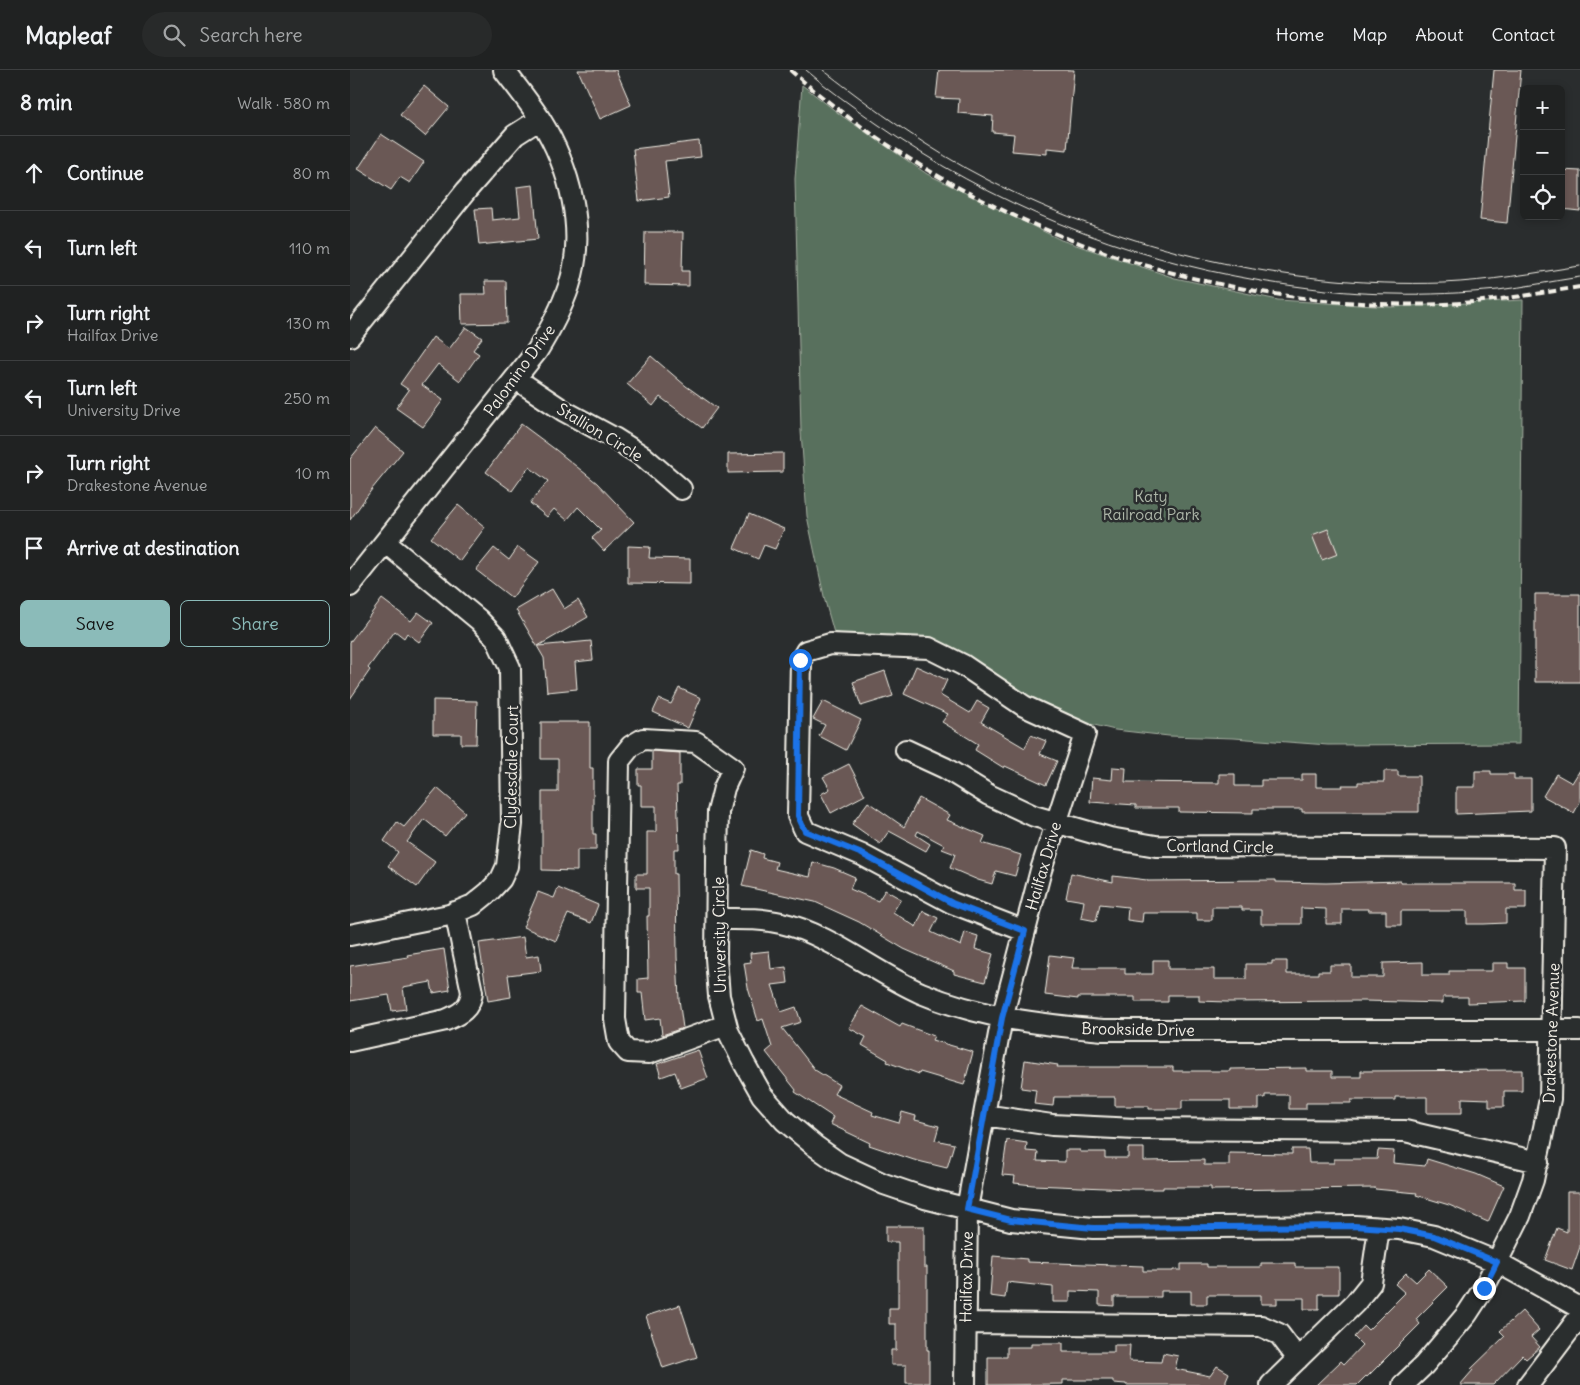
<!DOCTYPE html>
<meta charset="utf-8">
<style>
body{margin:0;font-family:Delius,sans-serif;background:#282a2a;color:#f1f3f6}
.controls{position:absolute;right:15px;top:15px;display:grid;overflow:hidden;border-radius:8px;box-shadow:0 2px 8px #0003}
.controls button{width:45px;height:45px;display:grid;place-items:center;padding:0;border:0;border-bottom:1px solid #3d3f40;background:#202222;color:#f1f3f6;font:25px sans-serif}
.stop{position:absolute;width:15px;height:15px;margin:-11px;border:4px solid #1a73e8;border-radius:50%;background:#fff}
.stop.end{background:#1a73e8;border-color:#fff;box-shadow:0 1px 5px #0008}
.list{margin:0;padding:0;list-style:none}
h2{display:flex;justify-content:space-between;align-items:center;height:65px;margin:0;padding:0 20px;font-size:21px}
h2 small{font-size:16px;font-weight:400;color:#a2a4a5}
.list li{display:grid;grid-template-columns:32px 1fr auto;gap:15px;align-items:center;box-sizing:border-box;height:75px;padding:0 20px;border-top:1px solid #3d3f40}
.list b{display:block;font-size:19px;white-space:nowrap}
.list p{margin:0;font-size:16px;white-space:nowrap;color:#a2a4a5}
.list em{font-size:16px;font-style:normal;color:#a2a4a5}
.actions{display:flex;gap:10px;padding:15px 20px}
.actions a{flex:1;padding:11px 0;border:1px solid #8bbbb9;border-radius:8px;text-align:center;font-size:18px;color:#8bbbb9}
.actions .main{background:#8bbbb9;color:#111}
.icon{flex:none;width:28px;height:28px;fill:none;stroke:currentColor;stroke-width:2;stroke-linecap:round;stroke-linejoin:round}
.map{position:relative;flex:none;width:1230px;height:1315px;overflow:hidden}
header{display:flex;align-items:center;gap:30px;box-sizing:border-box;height:70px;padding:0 25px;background:#202222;border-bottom:1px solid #3d3f40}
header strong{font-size:24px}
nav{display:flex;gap:28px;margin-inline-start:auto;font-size:18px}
.search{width:350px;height:45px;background:#282a2a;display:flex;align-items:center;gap:12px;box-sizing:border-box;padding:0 18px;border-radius:28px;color:#a2a4a5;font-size:19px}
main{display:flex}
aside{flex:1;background:#202222}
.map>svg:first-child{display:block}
.green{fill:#58705d;stroke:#a6b0a2}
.building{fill:#6a5854;stroke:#f4f1e8}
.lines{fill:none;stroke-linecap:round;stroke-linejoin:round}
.minor-casing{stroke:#f4f1e8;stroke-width:24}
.minor{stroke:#2a2d2e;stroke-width:20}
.tram{stroke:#f4f1e8;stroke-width:1}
.rail{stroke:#f4f1e8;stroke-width:4;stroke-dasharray:8 4;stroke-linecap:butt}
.route{stroke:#1a73e8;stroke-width:6}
.labels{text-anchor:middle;stroke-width:5;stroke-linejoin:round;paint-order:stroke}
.street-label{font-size:16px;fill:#f4f1e8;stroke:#2a2d2e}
.park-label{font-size:16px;fill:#aeb7a9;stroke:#2a2d2e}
</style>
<header>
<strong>Mapleaf</strong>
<div class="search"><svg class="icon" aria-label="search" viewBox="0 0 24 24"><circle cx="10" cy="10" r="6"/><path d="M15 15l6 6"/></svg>Search here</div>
<nav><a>Home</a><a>Map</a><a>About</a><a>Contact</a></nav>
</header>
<main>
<aside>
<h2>8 min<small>Walk · 580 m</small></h2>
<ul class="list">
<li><svg class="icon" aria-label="ahead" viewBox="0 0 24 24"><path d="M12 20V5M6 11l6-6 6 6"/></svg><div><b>Continue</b></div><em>80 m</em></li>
<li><svg class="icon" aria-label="left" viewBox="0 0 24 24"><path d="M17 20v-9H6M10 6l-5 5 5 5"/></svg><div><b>Turn left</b></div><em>110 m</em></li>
<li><svg class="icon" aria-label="right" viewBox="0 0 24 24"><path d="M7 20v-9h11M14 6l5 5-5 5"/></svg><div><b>Turn right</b><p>Hailfax Drive</p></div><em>130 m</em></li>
<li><svg class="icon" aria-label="left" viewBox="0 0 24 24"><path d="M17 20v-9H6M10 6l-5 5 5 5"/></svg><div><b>Turn left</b><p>University Drive</p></div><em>250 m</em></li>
<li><svg class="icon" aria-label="right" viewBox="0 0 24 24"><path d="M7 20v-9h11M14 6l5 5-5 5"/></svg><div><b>Turn right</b><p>Drakestone Avenue</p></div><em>10 m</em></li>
<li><svg class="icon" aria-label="arrive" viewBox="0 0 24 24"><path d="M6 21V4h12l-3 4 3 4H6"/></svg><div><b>Arrive at destination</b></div></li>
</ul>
<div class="actions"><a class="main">Save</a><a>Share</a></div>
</aside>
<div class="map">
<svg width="1230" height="1315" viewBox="0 0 1230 1315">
<rect width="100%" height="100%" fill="#2a2d2e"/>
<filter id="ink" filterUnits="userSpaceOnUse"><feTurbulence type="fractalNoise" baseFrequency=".02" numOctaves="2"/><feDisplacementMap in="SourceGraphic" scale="10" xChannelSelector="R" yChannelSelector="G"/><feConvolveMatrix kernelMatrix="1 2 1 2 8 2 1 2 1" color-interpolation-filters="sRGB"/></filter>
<g filter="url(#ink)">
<!-- green -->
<path class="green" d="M452,15L492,46L577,104L711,170L825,208L928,230L1041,237L1173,230L1169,674L978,675L884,668L819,666L765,660L715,648L573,570L484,563L475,531L457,446L451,361L445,109Z"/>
<!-- building -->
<path class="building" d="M228,0H266L281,35L250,49Z
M589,0H724L717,80L697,78V84L662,81L664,64L642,62L643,46L608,43L609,29L586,28Z
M1144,0H1171L1157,153L1130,150Z
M74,16L99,37L75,66L50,45Z
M31,64L74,92L60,113L50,107L41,120L8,99Z
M349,71L351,87L315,91L319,127L289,131L283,79Z
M1211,100L1230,101V141L1211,139Z
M183,115L188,169L129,175L125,139L141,138L142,150L170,147L167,117Z
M295,162H333L332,201H339V216L294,215Z
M135,211H156L157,253L112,254L111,224H136Z
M116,257L132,268L123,280L129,284L110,311L88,294L72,315L93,330L73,357L46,338L59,320L50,314L83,267L99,279Z
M301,286L336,316L367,338L352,358L310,327L303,336L277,314Z
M171,354L206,380L247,413L284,452L254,481L242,468L251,460L228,437L217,450L204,439L197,447L180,433L198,411L179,397L162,421L136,402Z
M25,358L53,381L22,419L0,450V389Z
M433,383V402L378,403V384Z
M108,435L135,457L110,491L81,468Z
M399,444L434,459L425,479L414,475L408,489L384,478Z
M978,459L988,484L972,490L962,465Z
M278,476L300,477L299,488L340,489V514L278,513Z
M168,477L189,492L162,528L126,500L144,478L159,490Z
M202,519L214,539L228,530L238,547L188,576L241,571L243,590L225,592L227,619L197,622L194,588L166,540Z
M1185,524H1230V612H1185Z
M32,529L61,551L68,542L83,553L69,572L57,563L54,568L45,561L18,598L20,600L0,629V572Z
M566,596L597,610L590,625L620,643L627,631L639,638L631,652L675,678L681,665L696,671L690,684L707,691L696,715L655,696L654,698L625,680L628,674L592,652L598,644L554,624Z
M535,601L543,626L511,636L503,612Z
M329,618L351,628L338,658L303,642L309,629L321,634Z
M83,630L127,631L126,674H111V664H83Z
M473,631L511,650L496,680L469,666L475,655L463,649Z
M191,652H240V698H243V764H246V780H227V801L192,800V722H208V689H191Z
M302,681L330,683V715H327L329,779H324V804H326L327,887L329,929L333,958L312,965L310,948L295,950L292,923H288V909L298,908L297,846H299V818H286V804H297V762H306V736H291V715H288V699H302Z
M499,694L515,725L481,743L471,724L480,719L473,707Z
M763,697L776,698L775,712L869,713V704H885V716H911V710H952V704H966V717H993L992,715H1008V712H1034V701H1048V706H1069V742H952V739H903V743L829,742V738H786V735L740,732L742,708L762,710Z
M1230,700V732L1224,743L1193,726L1206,704L1222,713Z
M1125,701H1141V704H1164V709H1181V741L1106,744V717H1125Z
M87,718L115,742L95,766L74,749L57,772L85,792L67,817L38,796L48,782L34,771L47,752L54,757Z
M569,728L600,745L597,750L635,766L632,773L671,785L665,806L646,801L642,814L628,810L600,798L605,784L592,779L594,775L568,761L566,765L580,774L576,781L539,761L530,774L502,754L518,732L554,757Z
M401,780L413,784L412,788L427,792L425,799L460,807L463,792L484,798L505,807L500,819L528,831L535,820L551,829L543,842L566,857L573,841L588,848L581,862L611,876L615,862L628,866L625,879L643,884L635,912L604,904V901L554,879L509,852L465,832L392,816Z
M721,803L763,812V806L797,810V811L926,810V812L976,813L1051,811V813H1165V820H1176V839H1156V853L1134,854H1117V841H1051V855H1036V841H1018V839H992V854H976V839L951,838V854H911V840H892V837H862V850H847V843H793L792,852L777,850L778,837L750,834L746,851L731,848L734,831L716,828Z
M208,818L248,835L241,853L218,844L206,871L173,857L188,822L204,828Z
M173,867L176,887L189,885L191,901L158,905L161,927L138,931L129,873Z
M94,879L100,920L83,923L81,912L53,917L56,939L42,941L39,925L0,931V896L58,887L57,885Z
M419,881L421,899L436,897L438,913L422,915L431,942L446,937L451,952L432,958L465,1000L489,1015L484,1024L523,1042L522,1045L549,1053L552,1042L566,1046L565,1050L589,1056L585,1070L604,1074L597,1098L564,1090L519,1075L520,1073L480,1054L483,1047L445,1022L446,1020L416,982L422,977L413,949L408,951L398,918L394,893L401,892L400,883Z
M700,885L724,888L722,898H775V904H803V890H818V899H864V909H896V894H922V891H937V904H968V901H980V895H1001V907H1033V893L1073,892V905H1099V901H1142V893H1158V898H1175V931L1118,933V927H1093V933L1014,931L877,932L849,931V925H818V932H785V927H728V929L695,925Z
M512,936L550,957L552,954L584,966L582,970L623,982L614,1015L570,1002L569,1004L537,992L538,990L512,975L516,967L499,958Z
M348,980L358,1008L331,1018L325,1002L311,1007L307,994Z
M675,990L708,995L707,997H823V1001H880V999L956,998V1001H982V1007H1011V1001L1172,1000V1021H1154V1037H1139V1029L1112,1028V1043H1077V1027H1045V1030H1001V1033H956V1039H939V1025H915V1028H909V1039H880V1030H832V1039H799V1036H765V1027H704L703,1036L684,1034L686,1020L671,1018Z
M657,1070L677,1073L676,1081L688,1082L687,1091L715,1092V1080H730V1082H755V1088H778V1078H794V1091L854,1090V1095H879V1083L942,1084V1079H958L959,1093H984V1089H1027L1028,1080L1044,1081L1043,1093L1075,1096L1077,1089L1126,1104L1154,1116L1138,1152L1099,1135L1066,1125L1067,1123L1025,1119V1118L861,1120V1117H813V1119H779L683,1115L664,1113L665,1106L652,1105Z
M1217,1122H1230V1177L1222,1200L1195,1190L1207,1158L1217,1162Z
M536,1156H574V1197H577V1280H579V1313H556V1295H541V1280H546V1254H539V1238H548V1172H536Z
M643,1186L677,1189V1192L793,1196V1201H823V1200H831V1194H857V1197H911V1193H945V1197H989V1224H969V1239H954V1228H927V1234H911V1225H857V1234H841V1221H811V1227H764V1236L749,1235V1222L720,1221V1232H703V1217L657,1212L655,1228L640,1226Z
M1079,1199L1098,1217L1066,1249L1070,1254L1017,1307L1016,1306L1007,1315H966L991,1291L994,1294L1012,1275L1004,1267L1014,1256L1018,1260L1055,1223L1045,1214L1056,1203L1066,1212Z
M330,1235L347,1287L313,1298L296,1246Z
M1172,1241L1189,1260L1181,1267L1190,1277L1176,1289L1172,1285L1143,1315H1110L1123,1300L1121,1299L1155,1266L1150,1261Z
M681,1273H713V1282H764V1275H780L779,1291L811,1292L813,1283L828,1286L825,1299L860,1306L867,1296L879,1303L876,1310V1315H776V1314L763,1313V1310H713V1314L638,1315V1287H657V1277H681Z"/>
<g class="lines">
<defs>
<path id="minor" d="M0,266L116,121L165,65L190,49
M166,309L214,341L264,368L294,387L331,419
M0,516L187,281C200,260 211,240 219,216C237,161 220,97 190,49C179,32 166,16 154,0
M556,680L595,698L639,725L684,746L760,768L806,776L1205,778L1200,1029L1183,1110L1170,1146L1134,1218L1117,1244L1074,1295L1053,1315
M367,849C389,849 410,848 431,853C480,864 525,903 571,923C629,947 690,955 753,960H1230
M0,865L99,845L123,835L139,822L151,809L157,796L162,754L160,598L146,568L129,550L36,473
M376,955L299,983L278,982L269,972L265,949L269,691L281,676L293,669L346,672L383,698L374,718L368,742L367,790L366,888L369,926L378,961L394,993L412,1025L435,1051L465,1076L489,1093L534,1114L575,1128L661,1150L743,1158L1005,1156L1049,1159L1084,1166L1147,1192L1230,1238
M0,971L96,950C110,944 120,939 122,922L105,842
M634,1045L702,1055L786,1059L1055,1061L1188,1092
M615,1253L911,1256L929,1264L948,1289
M615,1315L617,1139L634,1045L652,948L691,800L735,664L674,636L613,595L579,578L480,574L456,581L451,590L448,746L455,761L512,785L602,833L675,861
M921,1315L1005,1233L1021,1213L1029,1158
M1178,1315L1230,1246"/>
</defs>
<!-- minor casing -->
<use href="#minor" class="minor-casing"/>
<!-- minor -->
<use href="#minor" class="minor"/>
<!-- tram -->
<path class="tram" d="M456,0C478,19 502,36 526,53C643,135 771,187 911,211C955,218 1000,224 1044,224C1078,225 1113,223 1148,220C1175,217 1203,211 1230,207
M473,0C525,40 579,80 638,110C778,181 936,218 1093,213C1139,211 1184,203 1230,196"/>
<!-- rail -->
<path class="rail" d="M440,0C619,157 857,242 1095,234C1140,232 1185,224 1230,217"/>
</g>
</g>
<g class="lines" filter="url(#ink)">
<!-- route -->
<path class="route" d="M450,590L448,746L455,761L512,784L602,833L675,861L652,948L617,1139L661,1150L743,1158L1005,1156L1049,1159L1084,1166L1147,1192L1134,1218"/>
</g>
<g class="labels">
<!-- street labels -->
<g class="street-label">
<text transform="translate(169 300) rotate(-54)" y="6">Palomino Drive</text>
<text transform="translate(250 362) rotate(31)" y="6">Stallion Circle</text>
<text transform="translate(161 697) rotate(-89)" y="6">Clydesdale Court</text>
<text transform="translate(870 776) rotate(1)" y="6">Cortland Circle</text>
<text transform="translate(693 796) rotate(-74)" y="6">Hailfax Drive</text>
<text transform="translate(369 865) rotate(-91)" y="6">University Circle</text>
<text transform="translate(788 959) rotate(1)" y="6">Brookside Drive</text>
<text transform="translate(1201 963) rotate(-88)" y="6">Drakestone Avenue</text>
<text transform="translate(616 1207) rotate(-89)" y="6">Hailfax Drive</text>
</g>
<!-- park labels -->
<g class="park-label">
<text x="801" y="432">Katy<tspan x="801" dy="18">Railroad Park</tspan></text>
</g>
</g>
</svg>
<div class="controls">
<button>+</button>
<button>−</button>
<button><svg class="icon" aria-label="locate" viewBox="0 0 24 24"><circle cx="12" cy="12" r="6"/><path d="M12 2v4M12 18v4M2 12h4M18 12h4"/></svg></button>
</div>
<div class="stop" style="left:450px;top:590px"></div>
<div class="stop end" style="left:1134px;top:1218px"></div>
</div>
</main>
